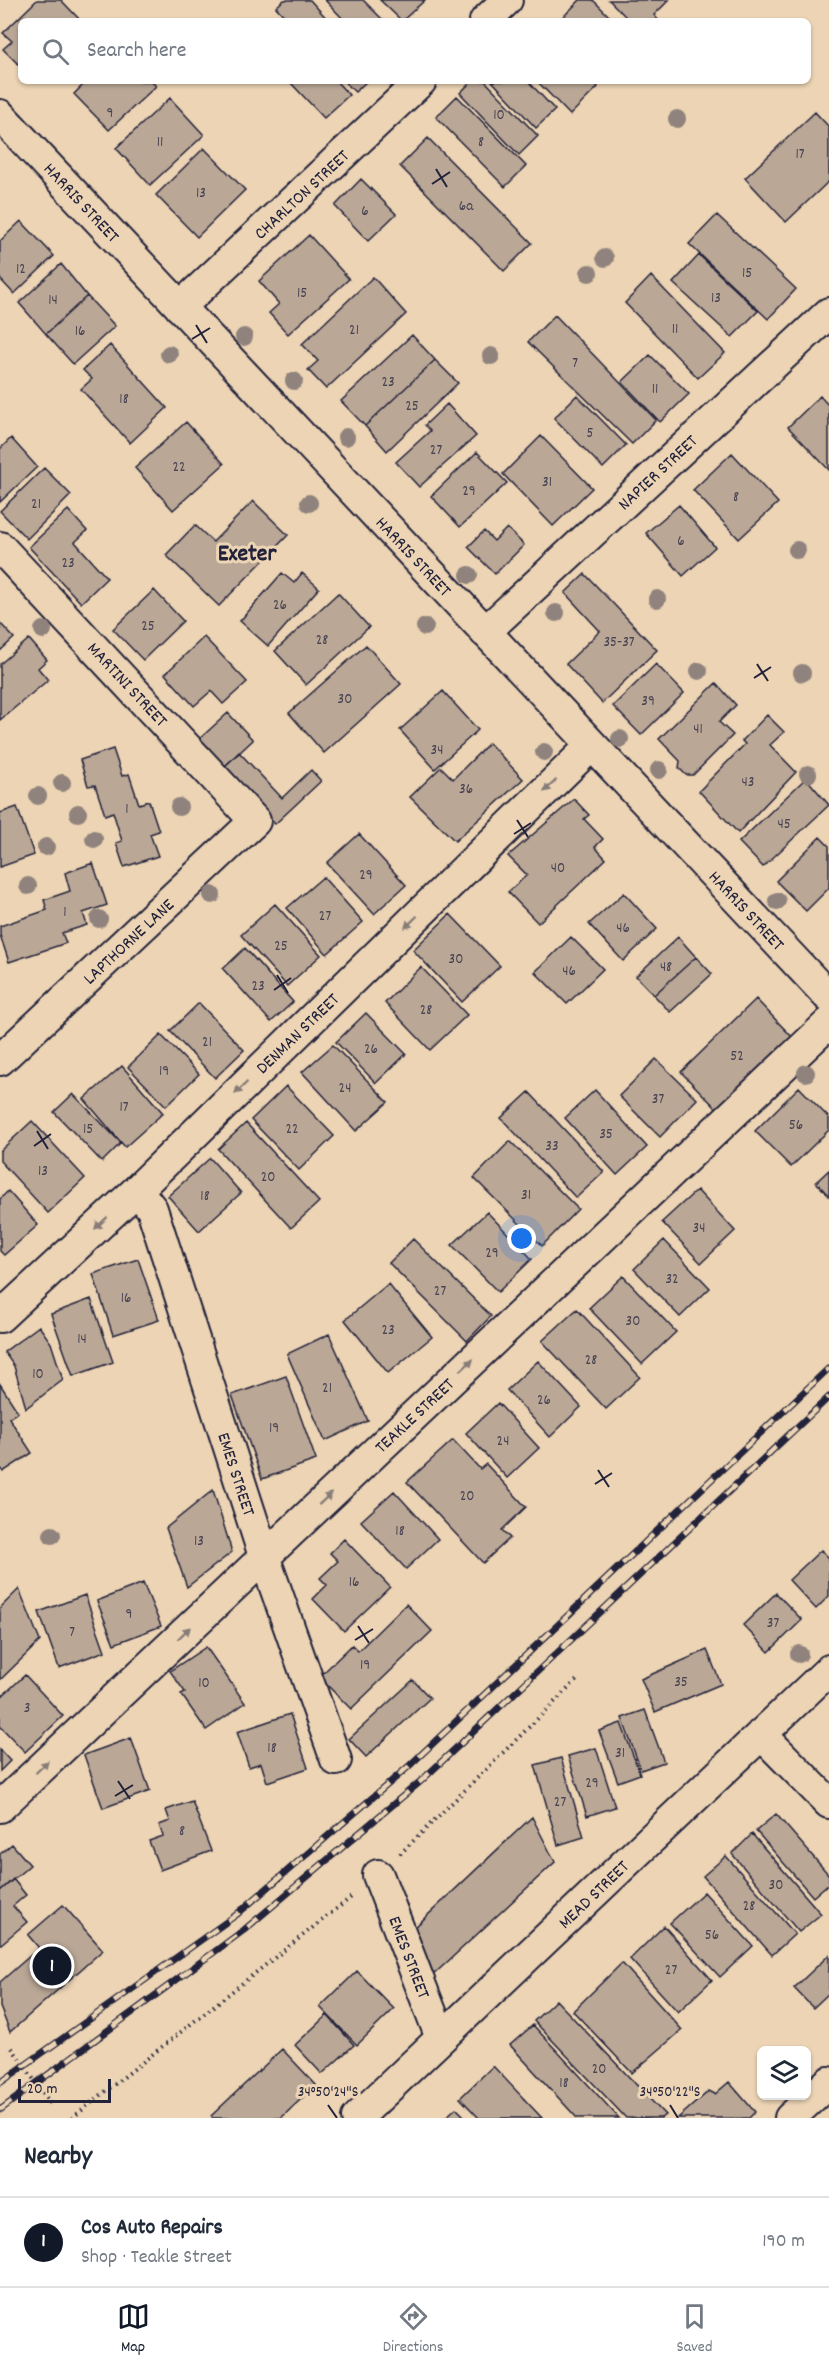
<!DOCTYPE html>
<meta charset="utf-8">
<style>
body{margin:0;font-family:Dekko,sans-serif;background:#f2f2f3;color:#1f2937}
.controls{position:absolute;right:18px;bottom:18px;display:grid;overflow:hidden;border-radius:9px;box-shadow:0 2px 4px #0004}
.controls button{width:54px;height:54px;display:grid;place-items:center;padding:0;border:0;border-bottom:2px solid #e0e1e3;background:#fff;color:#1f2937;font:30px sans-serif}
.scale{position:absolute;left:18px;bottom:15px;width:93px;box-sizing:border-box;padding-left:6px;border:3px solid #22223b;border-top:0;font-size:16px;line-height:21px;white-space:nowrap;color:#22223b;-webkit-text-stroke:4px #ecd4b4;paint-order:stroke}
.you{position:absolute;left:522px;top:1239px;width:21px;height:21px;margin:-15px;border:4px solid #fff;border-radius:50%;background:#1a73e8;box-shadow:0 0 0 9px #1a73e833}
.badge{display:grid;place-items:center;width:39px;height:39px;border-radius:50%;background:#111827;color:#fff;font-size:20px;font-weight:700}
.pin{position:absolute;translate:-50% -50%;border:3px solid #fff;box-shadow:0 2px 6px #0006}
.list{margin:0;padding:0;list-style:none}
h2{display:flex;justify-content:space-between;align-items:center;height:78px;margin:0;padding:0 24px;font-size:26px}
h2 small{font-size:20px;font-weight:400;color:#747a83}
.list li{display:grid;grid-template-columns:39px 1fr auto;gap:18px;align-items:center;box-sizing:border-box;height:90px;padding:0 24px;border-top:2px solid #e0e1e3}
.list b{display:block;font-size:22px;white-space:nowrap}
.list p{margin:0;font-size:20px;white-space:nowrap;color:#747a83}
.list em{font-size:20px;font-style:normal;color:#747a83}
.icon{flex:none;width:33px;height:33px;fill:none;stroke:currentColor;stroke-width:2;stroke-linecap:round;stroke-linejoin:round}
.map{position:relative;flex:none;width:829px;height:2118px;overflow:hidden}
.search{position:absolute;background:#fff;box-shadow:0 2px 4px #0004;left:18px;right:18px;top:18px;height:66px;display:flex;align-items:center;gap:15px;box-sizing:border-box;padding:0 21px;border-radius:9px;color:#747a83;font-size:22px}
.sheet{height:168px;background:#fff}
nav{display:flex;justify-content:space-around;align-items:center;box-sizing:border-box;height:84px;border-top:2px solid #e0e1e3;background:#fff;font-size:16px;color:#747a83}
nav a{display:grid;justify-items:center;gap:3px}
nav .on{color:#111827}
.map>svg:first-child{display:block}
.building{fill:#baa796;stroke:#22223b;stroke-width:1.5}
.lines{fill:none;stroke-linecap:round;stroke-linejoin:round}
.minor-casing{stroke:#22223b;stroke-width:34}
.path{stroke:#22223b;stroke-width:4;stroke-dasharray:1.5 4.5;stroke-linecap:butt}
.minor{stroke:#ecd4b4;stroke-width:30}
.rail-casing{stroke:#22223b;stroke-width:7}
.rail{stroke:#ecd4b4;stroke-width:4.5;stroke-dasharray:14;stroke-linecap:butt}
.tree{fill:#90837d}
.oneway{fill:#877b78}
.ticks{fill:none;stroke:#22223b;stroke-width:2}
.labels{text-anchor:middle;stroke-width:6;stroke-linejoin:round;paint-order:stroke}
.number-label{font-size:15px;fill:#484352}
.street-label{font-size:18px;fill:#22223b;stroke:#ecd4b4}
.district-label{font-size:24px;font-weight:bold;fill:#22223b;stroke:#ecd4b4}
.ticks-label{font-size:15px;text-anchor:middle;fill:#22223b;stroke:#ecd4b4;stroke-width:6;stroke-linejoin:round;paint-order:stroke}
</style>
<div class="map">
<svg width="829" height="2118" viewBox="0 0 829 2118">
<rect width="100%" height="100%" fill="#ecd4b4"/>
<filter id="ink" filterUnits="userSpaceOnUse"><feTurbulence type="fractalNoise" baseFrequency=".0167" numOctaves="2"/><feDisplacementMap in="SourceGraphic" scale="12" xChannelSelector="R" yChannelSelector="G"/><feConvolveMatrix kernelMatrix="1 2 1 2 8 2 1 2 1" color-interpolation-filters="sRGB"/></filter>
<g filter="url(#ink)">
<!-- building -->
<path class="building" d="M37,0H61L81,21H21V67L3,49L12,41L3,33Z
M284,0H310L329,21H289L276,7Z
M325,0H363L384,21H345Z
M380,0H425L402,21Z
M580,0H593L614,21H559Z
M609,0H669L654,15L659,21H630Z
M87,81H151L156,86L109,130L74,94Z
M289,81H336L349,95L324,118Z
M344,81H367L355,92Z
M472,81H485L538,136L519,155L460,93Z
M492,81H528L555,110L536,128Z
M537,81H593L598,87L570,115Z
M457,96L526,166L505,187L436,117Z
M170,98L204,135L150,185L116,148Z
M815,112L829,127V181L786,222L745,178Z
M428,138L532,243L504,271L400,166Z
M204,148L245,190L197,237L156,195Z
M361,179L396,214L368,241L335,206Z
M717,215L796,289L768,319L689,244Z
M21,221L54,256L14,294L0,279V241Z
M309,235L349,279L288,334L269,313L279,304L259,281Z
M699,255L758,311L732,337L673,283Z
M61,264L87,296L46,334L19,303Z
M651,276L725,353L698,378L625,303Z
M373,277L406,314L326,389L308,370L318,361L302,344Z
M87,296L115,326L73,364L46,334Z
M555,315L656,420L632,444L528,342Z
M412,335L435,360L365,426L341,401Z
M110,345L167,408L130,443L81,389L92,379L83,370Z
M650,355L689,394L660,422L622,382Z
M435,360L458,383L387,451L365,426Z
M577,395L626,445L603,468L554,418Z
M820,396L829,406V470L788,427Z
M447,404L476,436L419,487L396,462L430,431L425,425Z
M186,422L224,464L173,510L135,468Z
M541,436L592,488L553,526L503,474Z
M11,438L37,467L0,502V449Z
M477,452L507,483L460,527L431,496Z
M732,453L778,503L739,539L693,490Z
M44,468L71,495L27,539L0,511Z
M253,501L288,535L219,606L166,555L195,525L213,542Z
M679,505L715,547L683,576L646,533Z
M68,510L87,531L75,542L107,578L81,603L29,547Z
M507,528L524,545L495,574L468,547L484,531L494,541Z
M282,573L294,583L302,573L319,588L268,646L240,621Z
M585,574L657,650L602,703L566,664L600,631L565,593Z
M154,590L183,621L143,660L113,629Z
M338,593L369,627L306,685L275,651Z
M0,623L14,638L0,651Z
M204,637L247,682L223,704L211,691L194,706L165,674Z
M29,639L47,660L38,668L48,680L0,720V664Z
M366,645L401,684L324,753L289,713Z
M656,664L684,693L641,735L613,706Z
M716,683L736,705L719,722L733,735L693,775H686L679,768L680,761L659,739Z
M443,691L478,730L435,769L400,730Z
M228,713L253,740L222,769L197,741Z
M767,715L784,732L770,745L796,772L738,833L699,791L745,744L742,741Z
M489,743L523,779L455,841L410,797L441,767L453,779Z
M113,749L122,776L129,774L139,804L149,801L159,831L150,834L158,856L124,867L116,843L122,841L113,812L105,815L95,785L88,786L80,760Z
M239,752L282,798L311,770L321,781L275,824L222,769Z
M806,778L829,805L763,867L739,842Z
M574,799L589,815L584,819L603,839L595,847L606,859L538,923L508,892L527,875L508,856Z
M17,807L34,855L0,867V813Z
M359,834L406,885L374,914L327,863Z
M820,837L829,846V888L806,911L776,881Z
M93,863L107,905L83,913L87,925L62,933L66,943L9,962L0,935V926L47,910L44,900L70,891L65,873Z
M323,877L363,922L327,954L287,908Z
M624,893L657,929L623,961L589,924Z
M275,904L321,955L287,986L241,935Z
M450,914L500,966L462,1002L413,950Z
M571,937L603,969L567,1004L535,972Z
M678,937L696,957L654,995L636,976Z
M245,948L293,1002L271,1022L223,969Z
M696,957L712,974L670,1012L654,995Z
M421,967L467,1015L430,1050L385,1003Z
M756,999L793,1038L718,1110L681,1072Z
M199,1003L244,1050L215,1078L170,1031Z
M366,1013L406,1054L376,1083L336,1042Z
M161,1035L199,1074L166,1106L128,1067Z
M333,1045L388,1102L356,1131L302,1072Z
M656,1059L697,1099L660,1137L619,1096Z
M122,1066L163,1113L125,1147L84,1099Z
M286,1086L334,1136L299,1170L251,1120Z
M799,1087L829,1118V1130L791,1167L755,1131Z
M595,1090L647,1147L617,1175L565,1118Z
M529,1092L604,1172L576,1198L501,1118Z
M73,1094L121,1143L102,1162L54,1112Z
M32,1121L85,1178L48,1213L0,1161V1151Z
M246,1123L319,1202L291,1228L218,1149Z
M510,1141L578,1209L542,1246L474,1178Z
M210,1158L241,1193L199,1231L168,1196Z
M829,1170V1196L816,1182Z
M697,1190L735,1231L701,1263L662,1222Z
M8,1191L38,1225L4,1255L0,1251V1199Z
M487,1212L532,1259L498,1292L452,1245Z
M413,1239L491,1316L467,1341L389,1263Z
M664,1240L710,1288L680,1317L634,1269Z
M138,1259L159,1320L113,1335L93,1274Z
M623,1276L676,1332L642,1364L589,1308Z
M388,1284L432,1337L388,1373L345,1320Z
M91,1299L113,1362L73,1376L51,1314Z
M577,1309L640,1377L606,1409L542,1341Z
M39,1326L51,1343L63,1380L26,1408L14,1366L4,1352Z
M329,1334L368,1421L325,1441L287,1354Z
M538,1361L581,1407L550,1437L507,1390Z
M286,1376L316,1460L262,1479L232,1395Z
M0,1384L18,1412L9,1418L32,1453L3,1472L0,1467Z
M498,1403L539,1448L507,1478L466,1433Z
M453,1440L480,1469L486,1464L526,1507L502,1530L510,1538L483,1563L407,1482Z
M213,1490L232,1552L187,1587L166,1528Z
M394,1491L438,1539L406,1569L361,1521Z
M344,1539L390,1587L344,1631L313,1599L327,1585L320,1578L338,1561L330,1553Z
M821,1550L829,1558V1596L816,1609L789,1580Z
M143,1583L161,1626L114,1644L97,1601Z
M19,1589L40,1641L0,1680V1608Z
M776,1593L802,1620L769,1652L743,1625Z
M85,1595L105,1651L59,1668L39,1612Z
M406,1604L432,1631L351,1709L319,1677L352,1645L358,1651Z
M206,1647L245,1703L206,1730L181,1694L185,1692L170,1671Z
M707,1650L721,1684L655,1712L641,1679Z
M25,1675L63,1716L25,1752L0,1726V1698Z
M413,1680L430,1698L366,1757L349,1739Z
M645,1710L664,1762L641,1770L622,1718Z
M290,1714L308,1768L267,1782L261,1763L249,1767L237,1732Z
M621,1723L640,1774L618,1782L599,1731Z
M131,1738L150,1791L103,1808L84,1755Z
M596,1748L615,1807L587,1816L568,1756Z
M0,1750L10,1761L0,1771Z
M561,1758L584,1837L558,1845L535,1765Z
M192,1801L211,1851L160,1870L149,1841L163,1836L159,1825L170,1821L166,1810Z
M776,1814L829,1875V1883L813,1897L756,1831Z
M532,1817L555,1862L431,1977L411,1931Z
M752,1834L821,1914L799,1932L732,1854Z
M12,1844L30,1865L0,1891V1854Z
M726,1856L795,1934L772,1955L703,1876Z
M13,1879L26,1895L13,1906L27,1922L0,1945V1891Z
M704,1892L753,1946L720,1977L670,1923Z
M63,1905L103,1950L10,2032L0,2007V1982L39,1948L28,1935Z
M664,1926L712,1980L678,2012L630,1959Z
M829,1955V1993L813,2008L794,1988Z
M622,1963L682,2030L632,2073L573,2011Z
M357,1971L394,2009L357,2045L320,2007Z
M556,2000L665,2115L661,2118H626L534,2021Z
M327,2015L354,2045L322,2074L295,2045Z
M533,2025L619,2118H577L510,2045Z
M282,2049L316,2085L281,2118H213L211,2116Z
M493,2066L542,2118H479L460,2098Z
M729,2082L755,2112L749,2118H678L709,2091L715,2094Z
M456,2108L466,2118H445Z"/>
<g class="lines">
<defs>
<path id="minor" d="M485,21L507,0
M0,115L829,997
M180,307L421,81
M0,547L255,821L0,1060
M485,632L829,313
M137,1190L152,1209L264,1556L336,1760
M0,1317L137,1190L592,745
M761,1734L829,1803
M0,1807L829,1023
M378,1875L441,2038
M357,2118L829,1670
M790,2118L829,2082"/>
</defs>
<!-- minor casing -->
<use href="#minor" class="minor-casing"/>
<!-- path -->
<path class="path" d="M400,1854L577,1680
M12,2048L52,2106
M72,2118L354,1895"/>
<!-- minor -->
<use href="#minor" class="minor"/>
<defs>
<path id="rail" d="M0,2083L236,1915L408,1767L829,1368
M0,2110L244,1930L421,1781L829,1397"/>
</defs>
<!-- rail casing -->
<use href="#rail" class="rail-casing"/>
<!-- rail -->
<use href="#rail" class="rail"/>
</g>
<!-- trees -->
<g class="tree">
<circle cx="677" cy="119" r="9"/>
<circle cx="605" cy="258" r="9"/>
<circle cx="589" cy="273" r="9"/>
<circle cx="244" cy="337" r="9"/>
<circle cx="169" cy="354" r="9"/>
<circle cx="491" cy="356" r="9"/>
<circle cx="294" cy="381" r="9"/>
<circle cx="346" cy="437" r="9"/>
<circle cx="309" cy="503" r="9"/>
<circle cx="797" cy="550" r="9"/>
<circle cx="469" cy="575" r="9"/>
<circle cx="657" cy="599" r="9"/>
<circle cx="556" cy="613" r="9"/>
<circle cx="425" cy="627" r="9"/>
<circle cx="43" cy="630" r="9"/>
<circle cx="699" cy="671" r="9"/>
<circle cx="802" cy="673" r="9"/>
<circle cx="620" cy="739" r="9"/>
<circle cx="544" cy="752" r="9"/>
<circle cx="659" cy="770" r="9"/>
<circle cx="808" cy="774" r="9"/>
<circle cx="62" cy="783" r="9"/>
<circle cx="38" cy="796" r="9"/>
<circle cx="179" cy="807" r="9"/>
<circle cx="78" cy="813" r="9"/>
<circle cx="94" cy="839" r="9"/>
<circle cx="46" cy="847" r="9"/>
<circle cx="28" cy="886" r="9"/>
<circle cx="212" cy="895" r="9"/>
<circle cx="777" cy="901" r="9"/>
<circle cx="99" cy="919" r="9"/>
<circle cx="806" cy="1073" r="9"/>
<circle cx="52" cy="1535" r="9"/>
<circle cx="799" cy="1654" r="9"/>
</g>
<!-- one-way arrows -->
<defs><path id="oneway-solid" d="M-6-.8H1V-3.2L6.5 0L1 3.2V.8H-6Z" transform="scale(1.5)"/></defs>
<g class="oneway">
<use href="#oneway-solid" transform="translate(550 786) rotate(136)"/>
<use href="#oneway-solid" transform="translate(411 922) rotate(136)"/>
<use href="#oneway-solid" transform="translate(241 1088) rotate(136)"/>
<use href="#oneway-solid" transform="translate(101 1223) rotate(137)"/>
<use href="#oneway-solid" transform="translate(467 1365) rotate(-43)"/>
<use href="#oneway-solid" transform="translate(325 1499) rotate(-43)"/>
<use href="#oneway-solid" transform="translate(184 1633) rotate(-44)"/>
<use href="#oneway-solid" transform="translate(42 1767) rotate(-44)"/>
</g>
</g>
<!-- ticks -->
<path class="ticks" d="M436,169L447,187M432,184L450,172M196,325L207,343M192,339L210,328M757,664L768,681M754,678L771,667M517,820L528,837M514,834L531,823M277,975L288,993M274,990L291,978M37,1131L48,1149M34,1146L51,1134M598,1470L609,1487M595,1484L612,1473M358,1626L369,1643M355,1640L373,1629M118,1781L130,1799M115,1796L133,1785M328,2105L337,2118M670,2105L678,2118"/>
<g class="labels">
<!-- number labels -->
<g class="number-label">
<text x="110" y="117">9</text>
<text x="499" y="119">10</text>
<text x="160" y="146">11</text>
<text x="481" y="146">8</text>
<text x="800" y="158">17</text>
<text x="201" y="197">13</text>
<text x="466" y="210">6a</text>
<text x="365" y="215">6</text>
<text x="21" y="273">12</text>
<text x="747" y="277">15</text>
<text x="302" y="297">15</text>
<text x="716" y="302">13</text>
<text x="53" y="304">14</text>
<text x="675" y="333">11</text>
<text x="354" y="334">21</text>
<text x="80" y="335">16</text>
<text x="575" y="367">7</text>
<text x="388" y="386">23</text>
<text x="655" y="393">11</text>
<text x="124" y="403">18</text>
<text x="412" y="410">25</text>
<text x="590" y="437">5</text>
<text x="436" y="454">27</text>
<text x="179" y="471">22</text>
<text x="547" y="486">31</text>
<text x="469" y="495">29</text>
<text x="736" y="501">8</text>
<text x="36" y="508">21</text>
<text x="681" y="545">6</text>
<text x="68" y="567">23</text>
<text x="280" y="609">26</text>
<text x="148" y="630">25</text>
<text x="322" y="644">28</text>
<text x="619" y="646">35-37</text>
<text x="345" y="703">30</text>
<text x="648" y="705">39</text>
<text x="698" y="733">41</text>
<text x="437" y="754">34</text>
<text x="748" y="786">43</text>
<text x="466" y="793">36</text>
<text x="127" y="813">1</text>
<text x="784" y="828">45</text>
<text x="558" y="872">40</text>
<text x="366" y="879">29</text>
<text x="65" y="916">1</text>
<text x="325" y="920">27</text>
<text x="623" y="932">46</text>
<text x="281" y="950">25</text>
<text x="456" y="963">30</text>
<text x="666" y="971">48</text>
<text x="569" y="975">46</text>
<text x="258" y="990">23</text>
<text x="426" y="1014">28</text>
<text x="207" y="1046">21</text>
<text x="371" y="1053">26</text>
<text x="737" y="1060">52</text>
<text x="164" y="1075">19</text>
<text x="345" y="1092">24</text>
<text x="658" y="1103">37</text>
<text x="124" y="1111">17</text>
<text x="796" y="1129">56</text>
<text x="88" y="1133">15</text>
<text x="292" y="1133">22</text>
<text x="606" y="1138">35</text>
<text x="552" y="1150">33</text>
<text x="43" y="1175">13</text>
<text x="268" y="1181">20</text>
<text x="526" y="1199">31</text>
<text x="205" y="1200">18</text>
<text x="699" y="1232">34</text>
<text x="492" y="1257">29</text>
<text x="672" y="1283">32</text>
<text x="440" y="1295">27</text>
<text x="126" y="1302">16</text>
<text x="633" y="1325">30</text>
<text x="388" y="1334">23</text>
<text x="82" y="1343">14</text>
<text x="591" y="1364">28</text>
<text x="38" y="1378">10</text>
<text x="327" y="1392">21</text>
<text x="544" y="1404">26</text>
<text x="274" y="1432">19</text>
<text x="503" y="1445">24</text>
<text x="467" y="1500">20</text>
<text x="400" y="1535">18</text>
<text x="199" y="1545">13</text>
<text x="354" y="1586">16</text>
<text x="129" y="1618">9</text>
<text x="773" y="1627">37</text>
<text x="72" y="1636">7</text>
<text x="365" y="1669">19</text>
<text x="681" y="1686">35</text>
<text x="204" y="1687">10</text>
<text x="27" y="1712">3</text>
<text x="272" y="1752">18</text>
<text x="620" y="1757">31</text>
<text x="592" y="1787">29</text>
<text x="560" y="1806">27</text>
<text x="182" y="1835">8</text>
<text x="776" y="1889">30</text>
<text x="749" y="1910">28</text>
<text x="712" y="1939">56</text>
<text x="671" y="1974">27</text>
<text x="599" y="2073">20</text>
<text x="564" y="2087">18</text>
</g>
<!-- street labels -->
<g class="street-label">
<text transform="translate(301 194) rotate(-43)" y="6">CHARLTON STREET</text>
<text transform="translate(82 202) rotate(47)" y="6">HARRIS STREET</text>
<text transform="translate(657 472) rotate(-43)" y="6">NAPIER STREET</text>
<text transform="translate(414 556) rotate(47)" y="6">HARRIS STREET</text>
<text transform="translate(128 684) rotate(47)" y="6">MARTINI STREET</text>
<text transform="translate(747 910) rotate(47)" y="6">HARRIS STREET</text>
<text transform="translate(128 941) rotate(-43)" y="6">LAPTHORNE LANE</text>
<text transform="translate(297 1033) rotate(-44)" y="6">DENMAN STREET</text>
<text transform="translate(414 1415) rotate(-43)" y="6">TEAKLE STREET</text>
<text transform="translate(237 1474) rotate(72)" y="6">EMES STREET</text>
<text transform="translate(593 1894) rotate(-44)" y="6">MEAD STREET</text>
<text transform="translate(410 1957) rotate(69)" y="6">EMES STREET</text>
</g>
<!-- district labels -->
<g class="district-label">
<text x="247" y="560">Exeter</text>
</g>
</g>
<g class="ticks-label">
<text x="328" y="2096">34°50'24"S</text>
<text x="670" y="2096">34°50'22"S</text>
</g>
</svg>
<div class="controls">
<button><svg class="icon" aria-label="layers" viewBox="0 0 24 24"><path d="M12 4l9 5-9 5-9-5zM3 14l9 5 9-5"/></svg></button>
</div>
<div class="scale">20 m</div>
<div class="you"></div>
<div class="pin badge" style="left:52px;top:1966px">1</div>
<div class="search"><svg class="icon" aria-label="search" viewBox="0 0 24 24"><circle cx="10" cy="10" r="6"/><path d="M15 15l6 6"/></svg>Search here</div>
</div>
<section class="sheet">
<h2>Nearby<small></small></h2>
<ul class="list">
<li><span class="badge">1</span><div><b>Cos Auto Repairs</b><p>Shop · Teakle Street</p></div><em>190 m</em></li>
</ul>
</section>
<nav>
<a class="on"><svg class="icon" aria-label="map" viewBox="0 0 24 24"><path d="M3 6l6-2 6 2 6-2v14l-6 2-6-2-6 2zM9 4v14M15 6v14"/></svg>Map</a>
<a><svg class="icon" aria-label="directions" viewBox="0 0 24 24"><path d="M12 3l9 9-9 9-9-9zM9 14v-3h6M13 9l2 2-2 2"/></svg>Directions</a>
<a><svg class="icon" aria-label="saved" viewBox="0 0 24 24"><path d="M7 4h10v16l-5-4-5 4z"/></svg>Saved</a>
</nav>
